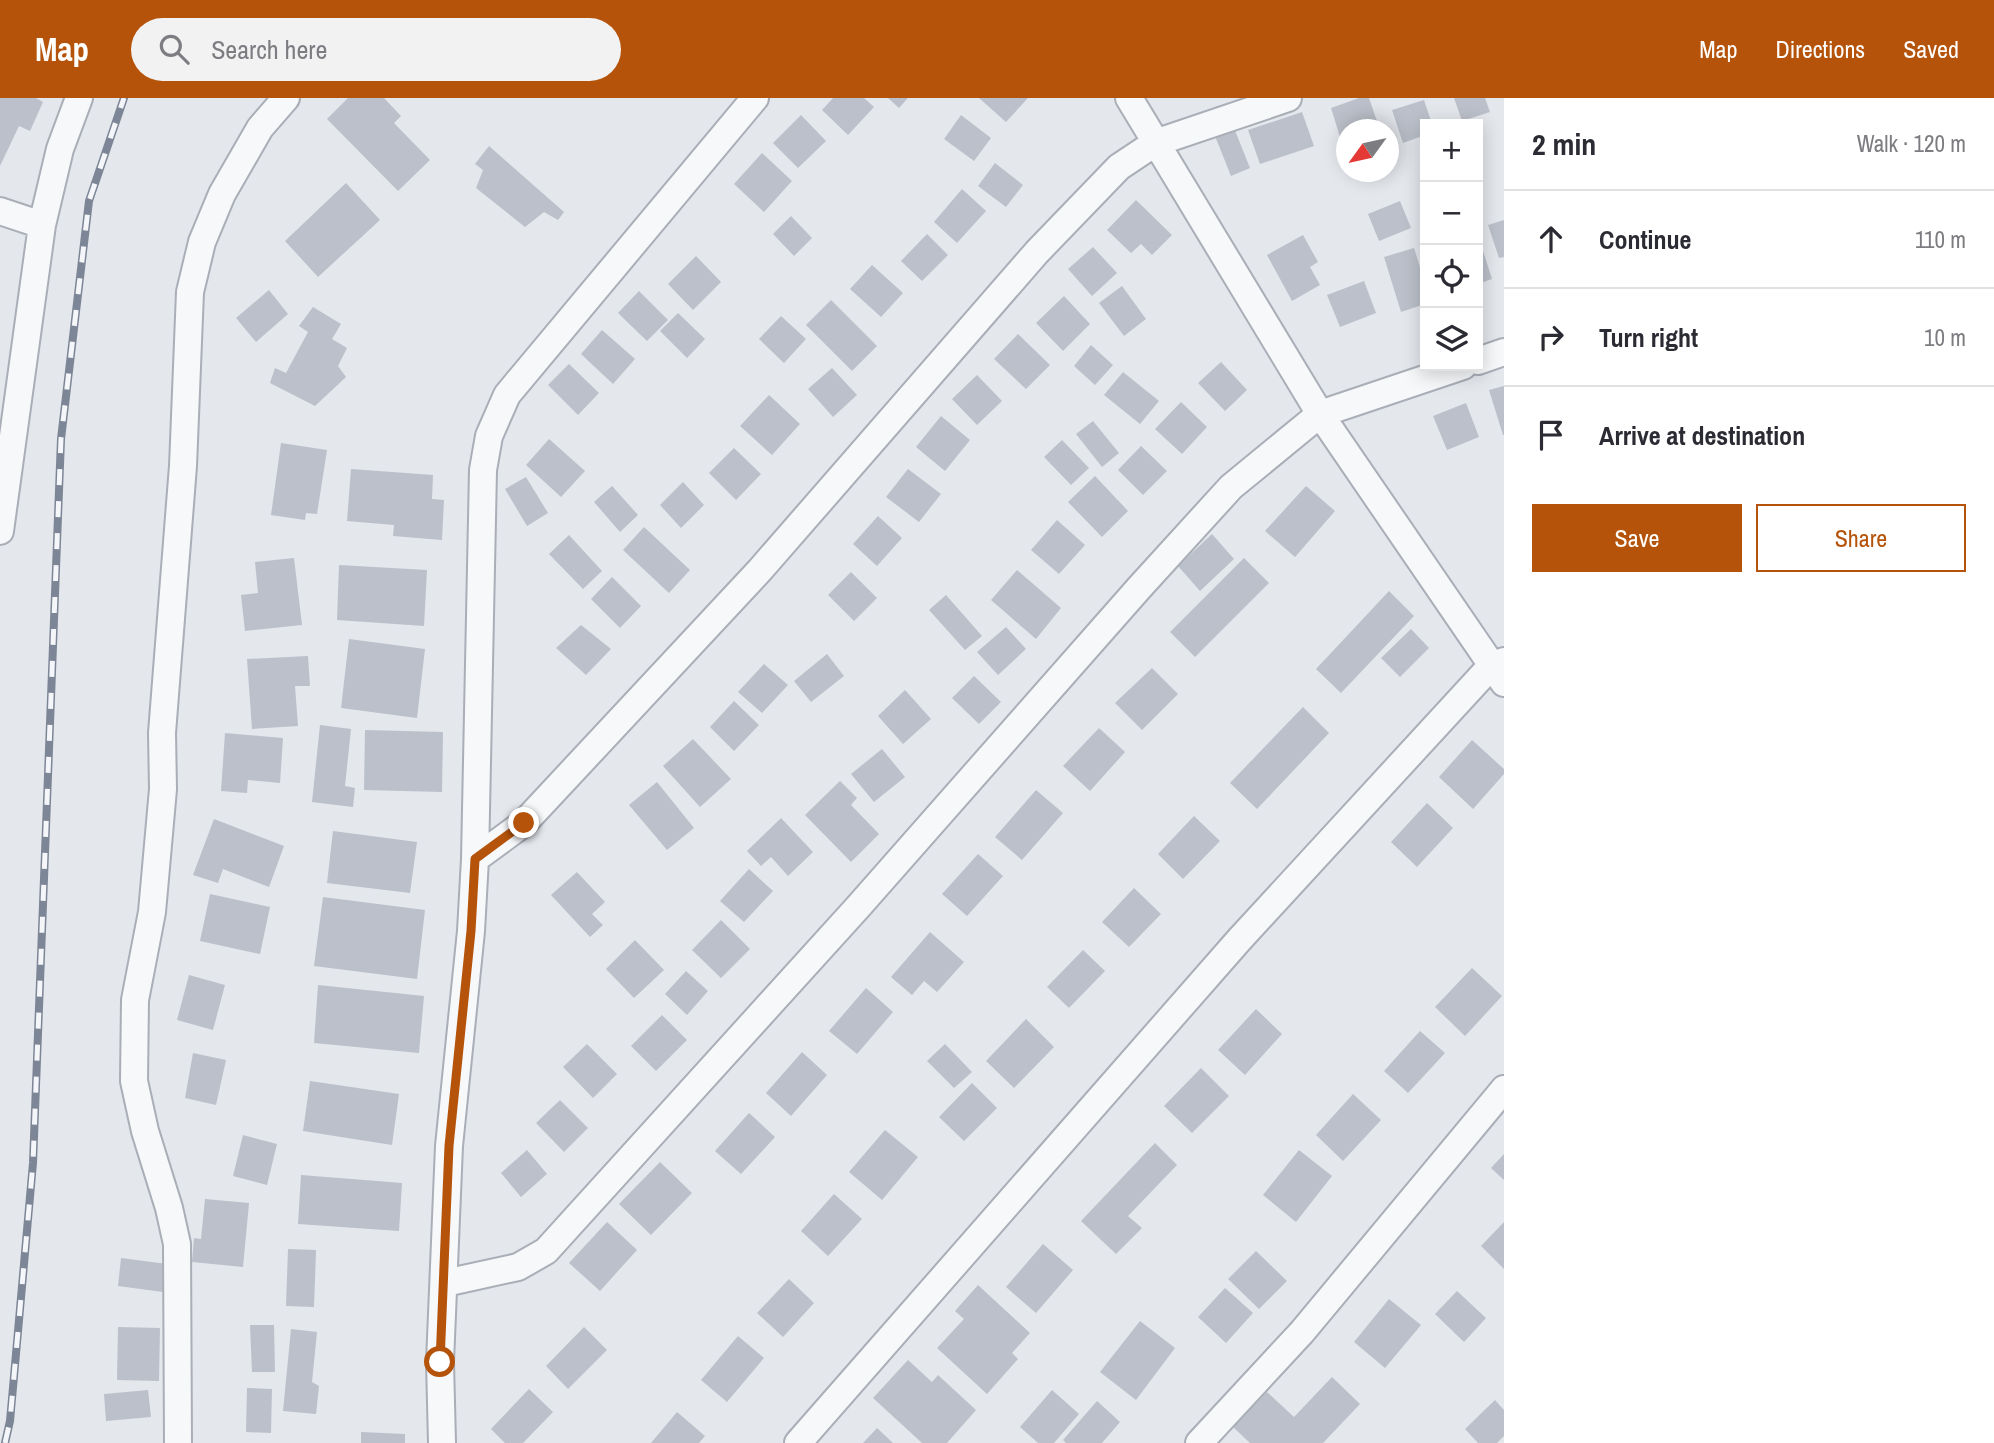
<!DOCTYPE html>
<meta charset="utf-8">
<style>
body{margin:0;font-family:"Archivo Narrow",sans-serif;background:#f2f2f3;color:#2b2b33}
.controls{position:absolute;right:21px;top:21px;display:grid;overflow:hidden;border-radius:0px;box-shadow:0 4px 18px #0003}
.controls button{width:63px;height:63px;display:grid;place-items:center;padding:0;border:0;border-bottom:2px solid #e1e1e2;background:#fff;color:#2b2b33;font:35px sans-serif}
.compass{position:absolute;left:1336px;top:21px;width:63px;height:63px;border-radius:50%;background:#fff;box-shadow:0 4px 18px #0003;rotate:237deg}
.stop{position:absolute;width:21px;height:21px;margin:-16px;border:5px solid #b45309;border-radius:50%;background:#fff}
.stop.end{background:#b45309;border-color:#fff;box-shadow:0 2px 7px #0008}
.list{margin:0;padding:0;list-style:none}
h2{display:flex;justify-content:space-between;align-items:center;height:91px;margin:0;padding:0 28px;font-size:30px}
h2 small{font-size:23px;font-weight:400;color:#7c7c81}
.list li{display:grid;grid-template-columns:46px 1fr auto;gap:21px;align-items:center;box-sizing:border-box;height:98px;padding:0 28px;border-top:2px solid #e1e1e2}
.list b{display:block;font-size:26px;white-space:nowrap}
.list em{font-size:23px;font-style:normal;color:#7c7c81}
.actions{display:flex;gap:14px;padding:21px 28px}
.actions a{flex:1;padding:16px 0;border:2px solid #b45309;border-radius:0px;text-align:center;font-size:24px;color:#b45309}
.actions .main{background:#b45309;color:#fff}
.icon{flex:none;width:38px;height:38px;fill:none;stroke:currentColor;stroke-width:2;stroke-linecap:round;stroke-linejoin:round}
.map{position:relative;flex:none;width:1504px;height:1345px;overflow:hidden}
header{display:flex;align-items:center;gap:42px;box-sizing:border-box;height:98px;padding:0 35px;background:#b45309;color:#fff}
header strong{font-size:33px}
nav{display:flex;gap:38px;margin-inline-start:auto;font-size:24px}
.search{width:490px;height:63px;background:#f2f2f3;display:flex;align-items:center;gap:18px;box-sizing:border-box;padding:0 24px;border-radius:38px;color:#7c7c81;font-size:26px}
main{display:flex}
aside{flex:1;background:#fff}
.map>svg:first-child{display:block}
.building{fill:#bbc0ca}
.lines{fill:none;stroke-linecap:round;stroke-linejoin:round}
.street-casing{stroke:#a9aeb7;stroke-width:30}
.street{stroke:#f7f8fa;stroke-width:26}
.rail-casing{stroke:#7d8696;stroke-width:8}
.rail{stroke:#f4f6f9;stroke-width:5;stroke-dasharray:16;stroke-linecap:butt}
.route{stroke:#b45309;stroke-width:9}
</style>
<header>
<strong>Map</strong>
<div class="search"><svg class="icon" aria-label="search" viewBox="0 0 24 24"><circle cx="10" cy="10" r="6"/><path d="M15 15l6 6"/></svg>Search here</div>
<nav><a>Map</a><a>Directions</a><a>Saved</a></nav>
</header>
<main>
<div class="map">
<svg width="1504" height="1345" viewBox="0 0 1504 1345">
<rect width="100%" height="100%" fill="#e4e7ec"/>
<!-- building -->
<path class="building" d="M0,0H36L43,4L30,33L19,28L0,68Z
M348,0H384L401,18L394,25L430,62L398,93L327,21Z
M833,0H864L874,9L848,37L822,12Z
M888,0H908L899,10Z
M979,0H1028L1006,24Z
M1359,0H1369L1379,29L1346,32V40L1341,42L1331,10Z
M1454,0H1485L1490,14L1462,23Z
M1424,2L1432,26H1425V37L1403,45L1392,12Z
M1302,14L1314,48L1260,66L1248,32Z
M801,17L826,43L798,70L773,45Z
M961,17L991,40L974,63L944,41Z
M1232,25L1250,70L1231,78L1213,33Z
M489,48L564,114L558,122L544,114L525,129L476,90L483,72L475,66Z
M762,55L792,83L764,114L734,86Z
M995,65L1023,87L1006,109L978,88Z
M346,85L380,122L318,179L285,143Z
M962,91L986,113L957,145L934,124Z
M1136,102L1172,137L1152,157L1141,146L1131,155L1107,132Z
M1400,103L1411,130L1379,143L1368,116Z
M791,118L812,140L794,158L773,136Z
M1504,122V159L1499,160L1488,127Z
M927,136L948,157L922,183L901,163Z
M1303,137L1318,164L1310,169L1320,187L1292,203L1267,157Z
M1478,137L1492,181L1478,186Z
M1093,149L1117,175L1092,198L1068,171Z
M1414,150L1425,185V206L1401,214L1384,159Z
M696,158L721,184L693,212L668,186Z
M872,167L903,195L881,219L850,191Z
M1364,183L1376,215L1340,229L1327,197Z
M1122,188L1146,221L1124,238L1099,205Z
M269,192L288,216L256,244L236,220Z
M639,193L668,222L647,243L618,215Z
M1064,198L1090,226L1063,253L1036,225Z
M831,202L877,248L852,273L806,227Z
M313,209L341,226L332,241L347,250L338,268L346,279L315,308L270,285L275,270L286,275L308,234L299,228Z
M678,215L705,241L687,260L660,233Z
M781,218L806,241L784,265L759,241Z
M602,232L635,261L613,286L581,256Z
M1018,236L1050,267L1026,291L994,261Z
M1091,247L1113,267L1095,287L1074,268Z
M1221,264L1247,292L1225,313L1198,285Z
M569,266L599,295L578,317L548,287Z
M832,270L857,297L833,319L808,291Z
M1123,274L1159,303L1140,326L1104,297Z
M977,277L1002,303L977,327L952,301Z
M1504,288V337H1503L1489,292Z
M769,297L800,326L772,357L740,328Z
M1181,304L1207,329L1182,356L1155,331Z
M1466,305L1479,339L1447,352L1433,318Z
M941,318L970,342L945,373L916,349Z
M1093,323L1119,355L1102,369L1076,336Z
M549,341L585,373L561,399L526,367Z
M1062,342L1089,370L1071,387L1044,359Z
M281,345L327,352L317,416L306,415L305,422L271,417Z
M1141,348L1167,373L1143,397L1118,372Z
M734,350L761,376L736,402L709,375Z
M351,371L433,377L432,401L444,402L442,442L393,438L394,427L347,423Z
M908,371L941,396L919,424L886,399Z
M1095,378L1128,413L1102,439L1068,404Z
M526,379L548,415L527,428L505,391Z
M683,384L704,407L681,430L660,407Z
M612,388L638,417L620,434L594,404Z
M1306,388L1335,413L1295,459L1265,433Z
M878,418L902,440L877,468L853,446Z
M1057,422L1085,447L1059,476L1031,452Z
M644,429L690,472L669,495L623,452Z
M1212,436L1234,461L1200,493L1178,468Z
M569,437L602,473L583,491L549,456Z
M294,460L302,527L245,533L241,497L258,495L255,464Z
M1244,460L1269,485L1195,559L1170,534Z
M339,467L427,472L424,528L337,522Z
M1017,472L1061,510L1036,541L991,502Z
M851,474L877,500L854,523L828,497Z
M612,479L641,508L620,530L591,501Z
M1389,493L1414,518L1341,595L1316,571Z
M946,497L982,538L965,552L929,512Z
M581,527L611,551L586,577L556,550Z
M1006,529L1026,551L998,577L977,554Z
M1411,531L1429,550L1400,579L1381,560Z
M349,541L425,551L417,620L341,610Z
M827,556L844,578L811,604L794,583Z
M308,558L310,588H295L298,628L252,631L247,561Z
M764,566L788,587L762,615L738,594Z
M1152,570L1178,596L1142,632L1115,605Z
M974,578L1001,604L979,626L952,600Z
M905,592L931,621L903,646L878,618Z
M734,603L759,627L734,653L710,629Z
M1303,609L1329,635L1257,711L1230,685Z
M320,627L351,631L345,688L355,690L353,709L312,704Z
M1099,630L1125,654L1090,693L1063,668Z
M365,632L443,634L442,694L364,692Z
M225,635L283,640L280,685L248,682L247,695L221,693Z
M693,641L731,681L700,709L663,668Z
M1472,642L1504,671V676L1473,711L1439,679Z
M882,651L905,679L874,704L851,676Z
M840,683L857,700L851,707L879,736L851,764L805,717Z
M657,684L694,730L667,752L629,707Z
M1036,692L1063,715L1022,762L995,739Z
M1427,705L1453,730L1417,769L1391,744Z
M1194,718L1220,743L1183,781L1158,756Z
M781,720L813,754L788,778L771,759L761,768L747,753Z
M214,721L284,748L269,789L223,771L218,785L193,777Z
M333,733L417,744L410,795L327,785Z
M978,756L1003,778L967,818L942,796Z
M749,771L773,793L744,824L720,803Z
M577,774L605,804L592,816L603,827L590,839L551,797Z
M1134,790L1161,816L1129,849L1102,824Z
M210,796L270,809L260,856L200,843Z
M323,799L425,812L417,881L314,868Z
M721,822L750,851L721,880L692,852Z
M930,834L964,864L937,894L924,883L912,897L891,879Z
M635,842L664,872L634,900L606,871Z
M1083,852L1105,873L1069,910L1047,889Z
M1472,870L1502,898L1465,938L1435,909Z
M686,873L708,893L687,917L665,896Z
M189,877L225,887L213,932L177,922Z
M318,887L424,898L419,955L314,945Z
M866,890L893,914L857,956L829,933Z
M1256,911L1282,936L1245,977L1218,952Z
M662,917L687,942L656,973L631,948Z
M1026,921L1054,949L1014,990L986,963Z
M1420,933L1445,955L1408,995L1384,973Z
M587,946L617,976L593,1000L563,969Z
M945,946L972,974L954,990L927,963Z
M802,954L827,977L791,1018L766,995Z
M193,955L226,962L216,1007L185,1000Z
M1201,970L1229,998L1192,1035L1164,1008Z
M310,983L399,996L392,1047L303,1033Z
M972,985L997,1010L964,1043L939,1019Z
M1353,996L1381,1022L1343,1063L1316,1037Z
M560,1002L588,1030L564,1054L536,1025Z
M749,1015L775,1039L741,1076L715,1053Z
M885,1032L918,1059L882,1102L849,1074Z
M243,1037L277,1046L267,1087L233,1078Z
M1155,1045L1177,1067L1128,1118L1142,1130L1116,1156L1081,1123Z
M527,1052L547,1076L521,1099L501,1075Z
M1299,1052L1332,1078L1296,1124L1263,1097Z
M1504,1056V1082L1491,1070Z
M660,1064L692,1095L651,1137L619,1106Z
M301,1077L402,1085L399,1133L298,1126Z
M834,1096L862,1121L828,1158L801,1133Z
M205,1101L249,1105L243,1169L192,1164L194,1140L201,1141Z
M607,1124L637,1152L600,1193L569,1165Z
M1504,1124V1171L1481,1148Z
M1043,1146L1073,1172L1036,1215L1006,1189Z
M288,1151L316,1152L314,1209L286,1208Z
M1256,1153L1287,1183L1259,1211L1228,1181Z
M121,1160L167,1166L163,1194L118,1188Z
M789,1181L814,1205L783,1239L757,1215Z
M978,1187L1030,1235L1012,1255L1018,1261L987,1296L937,1250L964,1221L955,1213Z
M1225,1190L1253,1215L1226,1245L1198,1219Z
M1457,1193L1486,1220L1464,1244L1435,1216Z
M1389,1201L1421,1227L1385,1270L1354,1244Z
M1140,1223L1175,1250L1136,1302L1100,1274Z
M250,1227H274L275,1274H252Z
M118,1229L160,1230L159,1283L117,1282Z
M584,1229L607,1252L568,1291L546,1268Z
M291,1231L317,1234L312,1284L319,1288L316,1316L283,1313Z
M738,1238L764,1260L727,1304L701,1282Z
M908,1262L932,1284L938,1277L976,1312L947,1345H922L873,1300Z
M1332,1279L1360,1306L1323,1345H1250L1233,1329L1267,1294L1294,1319Z
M247,1290L272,1291L271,1335L246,1334Z
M529,1291L553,1314L523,1345H505L491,1331Z
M148,1292L151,1319L106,1323L104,1296Z
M1052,1292L1079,1316L1054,1345H1038L1020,1329Z
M1495,1302L1504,1312V1338L1497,1345H1478L1465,1331Z
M1097,1303L1120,1324L1102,1345H1066L1063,1342Z
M677,1314L705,1338L699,1345H651Z
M877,1330L893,1345H863Z
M361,1334L405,1336V1345H361Z"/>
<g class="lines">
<defs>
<path id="street" d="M1129,0L1320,316L1504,585
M0,113L42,127
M1478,263L1504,254
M0,433L42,127L60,51L79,0
M475,761L524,725L760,472L1037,154L1119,69L1155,45L1288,0
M445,1185L518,1169L546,1153L858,809L1139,490L1231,389L1320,316L1463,268
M178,1345L177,1146L169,1110L145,1033L134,983L135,902L152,814L163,691L162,635L183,368L190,194L202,144L222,96L260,30L286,0
M442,1345L440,1264L449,1048L471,833L475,761L483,372L489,338L507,297L755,0
M798,1345L1239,842L1492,567L1504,563
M1199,1345L1302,1234L1504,991"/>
</defs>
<!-- street casing -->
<use href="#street" class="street-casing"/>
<!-- street -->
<use href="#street" class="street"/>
<defs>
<path id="rail" d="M5,1345L10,1323L33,1065L61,341L89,103L124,0"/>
</defs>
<!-- rail casing -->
<use href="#rail" class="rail-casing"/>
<!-- rail -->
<use href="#rail" class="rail"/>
</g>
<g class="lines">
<!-- route -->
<path class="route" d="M440,1264L449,1048L471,833L475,761L524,725"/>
</g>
</svg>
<div class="controls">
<button>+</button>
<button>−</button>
<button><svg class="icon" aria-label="locate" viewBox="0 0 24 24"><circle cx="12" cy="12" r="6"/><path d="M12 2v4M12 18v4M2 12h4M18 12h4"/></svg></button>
<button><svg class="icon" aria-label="layers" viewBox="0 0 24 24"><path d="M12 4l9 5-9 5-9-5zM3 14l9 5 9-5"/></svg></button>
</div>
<svg class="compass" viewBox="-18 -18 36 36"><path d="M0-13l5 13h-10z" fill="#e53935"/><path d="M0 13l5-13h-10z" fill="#7c7c81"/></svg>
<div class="stop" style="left:440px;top:1264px"></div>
<div class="stop end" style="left:524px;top:725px"></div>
</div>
<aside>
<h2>2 min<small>Walk · 120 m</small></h2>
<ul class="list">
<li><svg class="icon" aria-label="ahead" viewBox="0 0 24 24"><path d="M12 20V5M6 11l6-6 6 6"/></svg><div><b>Continue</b></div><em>110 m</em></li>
<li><svg class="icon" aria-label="right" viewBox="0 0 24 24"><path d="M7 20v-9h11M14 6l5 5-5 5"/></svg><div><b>Turn right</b></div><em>10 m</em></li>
<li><svg class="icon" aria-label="arrive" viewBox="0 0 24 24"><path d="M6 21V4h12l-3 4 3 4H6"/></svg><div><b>Arrive at destination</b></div></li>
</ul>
<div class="actions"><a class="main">Save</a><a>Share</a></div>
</aside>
</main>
